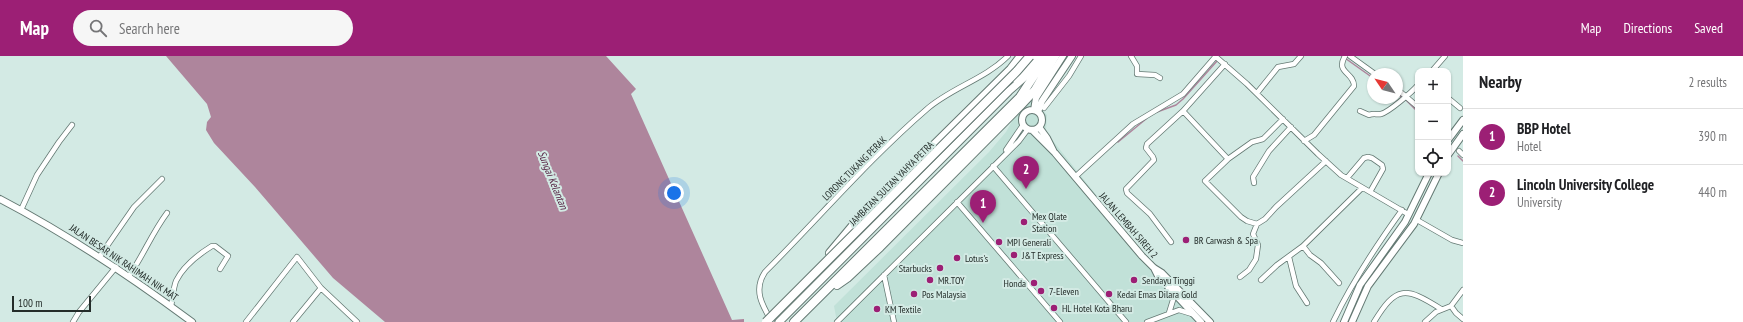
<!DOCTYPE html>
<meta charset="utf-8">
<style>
body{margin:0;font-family:"PT Sans Narrow",sans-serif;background:#f6f6f6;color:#202124}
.controls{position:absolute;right:12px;top:12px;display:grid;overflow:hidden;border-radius:8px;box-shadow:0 1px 3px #0004}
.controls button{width:36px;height:36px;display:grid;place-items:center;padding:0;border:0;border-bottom:1px solid #e0e0e0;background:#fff;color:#202124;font:20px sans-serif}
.compass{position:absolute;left:1367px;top:12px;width:36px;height:36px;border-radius:50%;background:#fff;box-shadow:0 1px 3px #0004;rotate:305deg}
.scale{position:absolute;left:12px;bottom:10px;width:79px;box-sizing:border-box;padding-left:4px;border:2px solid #242d2a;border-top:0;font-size:11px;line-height:14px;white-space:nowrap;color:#242d2a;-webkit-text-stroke:3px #d3eae4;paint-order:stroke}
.you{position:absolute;left:674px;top:137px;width:14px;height:14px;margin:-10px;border:3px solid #fff;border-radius:50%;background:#1a73e8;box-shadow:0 0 0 6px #1a73e833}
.badge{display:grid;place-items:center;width:26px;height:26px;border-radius:50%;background:#9c1f75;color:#fff;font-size:13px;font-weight:700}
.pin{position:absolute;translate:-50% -33px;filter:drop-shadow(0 1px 2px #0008)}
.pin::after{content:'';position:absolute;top:21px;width:14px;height:12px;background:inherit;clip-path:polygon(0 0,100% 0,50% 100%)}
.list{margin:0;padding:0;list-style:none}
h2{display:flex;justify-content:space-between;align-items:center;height:52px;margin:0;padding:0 16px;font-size:17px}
h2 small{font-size:13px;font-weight:400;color:#757577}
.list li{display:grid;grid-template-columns:26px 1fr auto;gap:12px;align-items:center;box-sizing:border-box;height:56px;padding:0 16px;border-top:1px solid #e0e0e0}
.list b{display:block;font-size:15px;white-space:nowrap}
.list p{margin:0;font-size:13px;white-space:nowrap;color:#757577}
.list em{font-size:13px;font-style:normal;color:#757577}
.icon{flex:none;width:22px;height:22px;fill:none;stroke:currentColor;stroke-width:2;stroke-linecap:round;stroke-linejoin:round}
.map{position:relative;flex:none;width:1463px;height:266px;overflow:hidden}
header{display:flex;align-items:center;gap:24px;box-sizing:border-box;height:56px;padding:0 20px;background:#9c1f75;color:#fff}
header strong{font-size:19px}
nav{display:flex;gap:22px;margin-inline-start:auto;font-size:14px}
.search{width:280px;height:36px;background:#f6f6f6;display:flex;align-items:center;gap:10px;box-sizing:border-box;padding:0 14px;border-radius:22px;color:#757577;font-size:15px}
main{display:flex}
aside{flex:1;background:#fff}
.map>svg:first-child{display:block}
.built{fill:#c1e1d8}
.water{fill:#ae859c}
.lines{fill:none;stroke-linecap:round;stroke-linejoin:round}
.stream{stroke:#ae859c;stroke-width:1.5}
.minor-casing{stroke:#647973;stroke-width:6}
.tertiary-casing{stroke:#647973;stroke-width:8}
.secondary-casing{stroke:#647973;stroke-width:9}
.trunk-casing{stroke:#647973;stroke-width:10}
.minor{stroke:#fff;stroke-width:4.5}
.tertiary{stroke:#fff;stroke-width:6}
.secondary{stroke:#fff;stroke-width:7}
.trunk{stroke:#fff;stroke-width:8}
.trunk-bridge-casing{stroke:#647973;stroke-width:10;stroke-linecap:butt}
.trunk-bridge{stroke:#fff;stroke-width:8}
.poi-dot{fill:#9c1f75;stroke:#d3eae4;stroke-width:1.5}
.labels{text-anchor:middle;stroke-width:4;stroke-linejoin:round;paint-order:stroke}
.street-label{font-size:10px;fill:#242d2a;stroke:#d3eae4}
.poi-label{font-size:10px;fill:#242d2a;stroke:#d3eae4;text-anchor:start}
.water-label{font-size:11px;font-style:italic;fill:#572344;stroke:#d3eae4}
</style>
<header>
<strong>Map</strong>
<div class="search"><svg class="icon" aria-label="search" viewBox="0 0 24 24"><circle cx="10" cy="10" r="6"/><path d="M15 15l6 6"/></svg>Search here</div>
<nav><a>Map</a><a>Directions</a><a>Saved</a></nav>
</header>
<main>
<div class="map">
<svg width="1463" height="266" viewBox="0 0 1463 266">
<rect width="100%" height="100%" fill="#d3eae4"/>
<!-- built -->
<path class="built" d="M1031,42L1047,59L1046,74L1049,80L1198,266H837L834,250L989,96L1006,76L1016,58Z"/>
<!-- water -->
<path class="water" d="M166,0H606L636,33L631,38L732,264L744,263V266H385L333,222L255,131L214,87L206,74L207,66L211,61L207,48Z"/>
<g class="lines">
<!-- stream -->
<path class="stream" d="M1342,0L1373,22
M1397,38L1402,41
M1405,43L1418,56
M1157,56L1176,49L1183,43L1217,5
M1118,86L1146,63
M1458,100L1463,105"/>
<defs>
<path id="minor" d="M1131,0L1137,10V18L1155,19L1160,22
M1215,0L1247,28L1318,98L1341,119L1406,157
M1350,0L1375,18
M1432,15L1445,0
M1397,33L1418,51
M1257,37L1278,11L1294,8L1301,0
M1448,42L1460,52
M1044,52L1069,20L1081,0
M1183,55L1228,103
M1360,55L1369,59C1374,57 1377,59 1381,58C1389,56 1412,36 1418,29
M1283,63L1263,83L1252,86L1228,103L1205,125L1241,161L1247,165L1257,168L1265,163L1276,151L1326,105
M1304,85L1314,79L1354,30C1354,16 1335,17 1345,0
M1006,94L1023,69
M1459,95L1463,99
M993,110L1126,266
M1075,121L1133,68L1183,38L1216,0
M1347,122L1364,102L1368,101L1372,102L1382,109L1383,113L1370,136
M1254,127L1253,121L1269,95L1291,71
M957,146L1060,266
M21,154L37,119L59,86L72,69
M1417,164L1452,184L1463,187
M1171,186L1150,158L1127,137L1126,133L1154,104L1153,101L1146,92L1147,88L1183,55L1225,8
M1303,190L1310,199L1321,207L1339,227
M100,200L134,151L162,123
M1289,201L1296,230L1307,247
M884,219L894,266
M129,220C143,200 152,177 167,157
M1240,221L1249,214L1256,203L1258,189L1253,178L1257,168
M1261,224L1277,209L1303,190L1362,132
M171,250C173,242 173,233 176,225C183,211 199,198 212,190H215L228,200L220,213
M1451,250L1456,257L1463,263
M1169,257L1173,244L1172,236
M73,266L79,256L116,211
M246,266L297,201L321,232L357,266
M293,266L321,232
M772,266C762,249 753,234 765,216C819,162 869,103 927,53C951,32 985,23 1008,0
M837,266L1019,85L1028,73
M1147,266L1179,254L1192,258
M1333,266C1352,226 1376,190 1402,154
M1374,266C1396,230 1405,230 1441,253
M1425,266L1436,256L1451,250L1463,234"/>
<path id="tertiary" d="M1022 64a10 10 0 1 1 20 0a10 10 0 1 1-20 0Z
M1034,54L1036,42L1063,0
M1038,56L1042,45L1072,0
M1039,71L1047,82L1053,94
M1032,74L1055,97L1142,200L1154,212L1162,217L1210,266
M1448,84L1463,64
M1448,99L1463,78
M0,143C69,179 130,220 192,266
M1154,212L1158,220L1201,266
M1344,266L1360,229L1405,166L1429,117
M1352,266L1368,230L1414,168L1439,117"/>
<path id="secondary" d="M1017,25L1034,0
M779,266L1009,35L1026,20L1042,0"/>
<path id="trunk" d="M830,197L856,166L1011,13L1021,0
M837,229L847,222L880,191L1020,50L1035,34L1055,0
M794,266L1020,41L1047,0"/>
</defs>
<!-- minor casing -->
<use href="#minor" class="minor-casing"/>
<!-- tertiary casing -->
<use href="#tertiary" class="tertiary-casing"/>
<!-- secondary casing -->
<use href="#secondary" class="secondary-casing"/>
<!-- trunk casing -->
<use href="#trunk" class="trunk-casing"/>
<!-- minor -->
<use href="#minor" class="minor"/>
<!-- tertiary -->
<use href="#tertiary" class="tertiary"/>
<!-- secondary -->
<use href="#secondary" class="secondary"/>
<!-- trunk -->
<use href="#trunk" class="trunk"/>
<defs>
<path id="trunk-bridge" d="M766,266L1017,15L1030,0"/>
</defs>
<!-- trunk-bridge casing -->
<use href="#trunk-bridge" class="trunk-bridge-casing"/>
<!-- trunk-bridge -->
<use href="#trunk-bridge" class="trunk-bridge"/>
</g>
<!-- markers -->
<g class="poi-dot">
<circle cx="1024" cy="166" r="4"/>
<circle cx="1186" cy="184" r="4"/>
<circle cx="999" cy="186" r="4"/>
<circle cx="1014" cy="199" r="4"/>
<circle cx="957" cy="202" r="4"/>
<circle cx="940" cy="212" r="4"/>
<circle cx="930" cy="224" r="4"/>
<circle cx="1134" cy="224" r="4"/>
<circle cx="1034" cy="227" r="4"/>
<circle cx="1041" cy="235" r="4"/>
<circle cx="914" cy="238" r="4"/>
<circle cx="1109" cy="238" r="4"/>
<circle cx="1054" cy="252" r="4"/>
<circle cx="877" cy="253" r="4"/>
</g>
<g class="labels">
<!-- street labels -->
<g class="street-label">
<text transform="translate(854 112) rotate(-45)" y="4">LORONG TUKANG PERAK</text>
<text transform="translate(891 127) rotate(-45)" y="4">JAMBATAN SULTAN YAHYA PETRA</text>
<text transform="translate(1129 169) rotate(49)" y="4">JALAN LEMBAH SIREH 2</text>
<text transform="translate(124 206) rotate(34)" y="4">JALAN BESAR NIK RAHIMAH NIK MAT</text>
</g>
<!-- poi labels -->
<g class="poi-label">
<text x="1032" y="164">Mex Qlate<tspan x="1032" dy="12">Station</tspan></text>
<text x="1194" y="188">BR Carwash &amp; Spa</text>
<text x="1007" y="190">MPI Generali</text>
<text x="1022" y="203">J&amp;T Express</text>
<text x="965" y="206">Lotus's</text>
<text x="932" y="216" text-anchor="end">Starbucks</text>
<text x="938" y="228">MR.TOY</text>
<text x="1142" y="228">Sendayu Tinggi</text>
<text x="1026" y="231" text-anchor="end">Honda</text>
<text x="1049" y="239">7-Eleven</text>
<text x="922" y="242">Pos Malaysia</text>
<text x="1117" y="242">Kedai Emas Dilara Gold</text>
<text x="1062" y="256">HL Hotel Kota Bharu</text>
<text x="885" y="257">KM Textile</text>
</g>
<!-- water labels -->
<g class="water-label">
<text transform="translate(553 124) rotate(68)" y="4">Sungai Kelantan</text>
</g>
</g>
</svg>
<div class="controls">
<button>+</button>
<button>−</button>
<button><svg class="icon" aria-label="locate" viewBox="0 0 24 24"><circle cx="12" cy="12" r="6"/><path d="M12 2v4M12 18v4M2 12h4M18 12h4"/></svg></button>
</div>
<svg class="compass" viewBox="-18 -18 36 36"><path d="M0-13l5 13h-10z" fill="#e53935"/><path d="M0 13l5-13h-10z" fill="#757577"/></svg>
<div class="scale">100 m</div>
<div class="you"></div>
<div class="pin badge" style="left:983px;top:167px">1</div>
<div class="pin badge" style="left:1026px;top:133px">2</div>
</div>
<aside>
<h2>Nearby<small>2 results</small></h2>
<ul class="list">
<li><span class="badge">1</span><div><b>BBP Hotel</b><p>Hotel</p></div><em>390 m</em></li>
<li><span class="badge">2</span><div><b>Lincoln University College</b><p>University</p></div><em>440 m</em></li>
</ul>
</aside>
</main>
